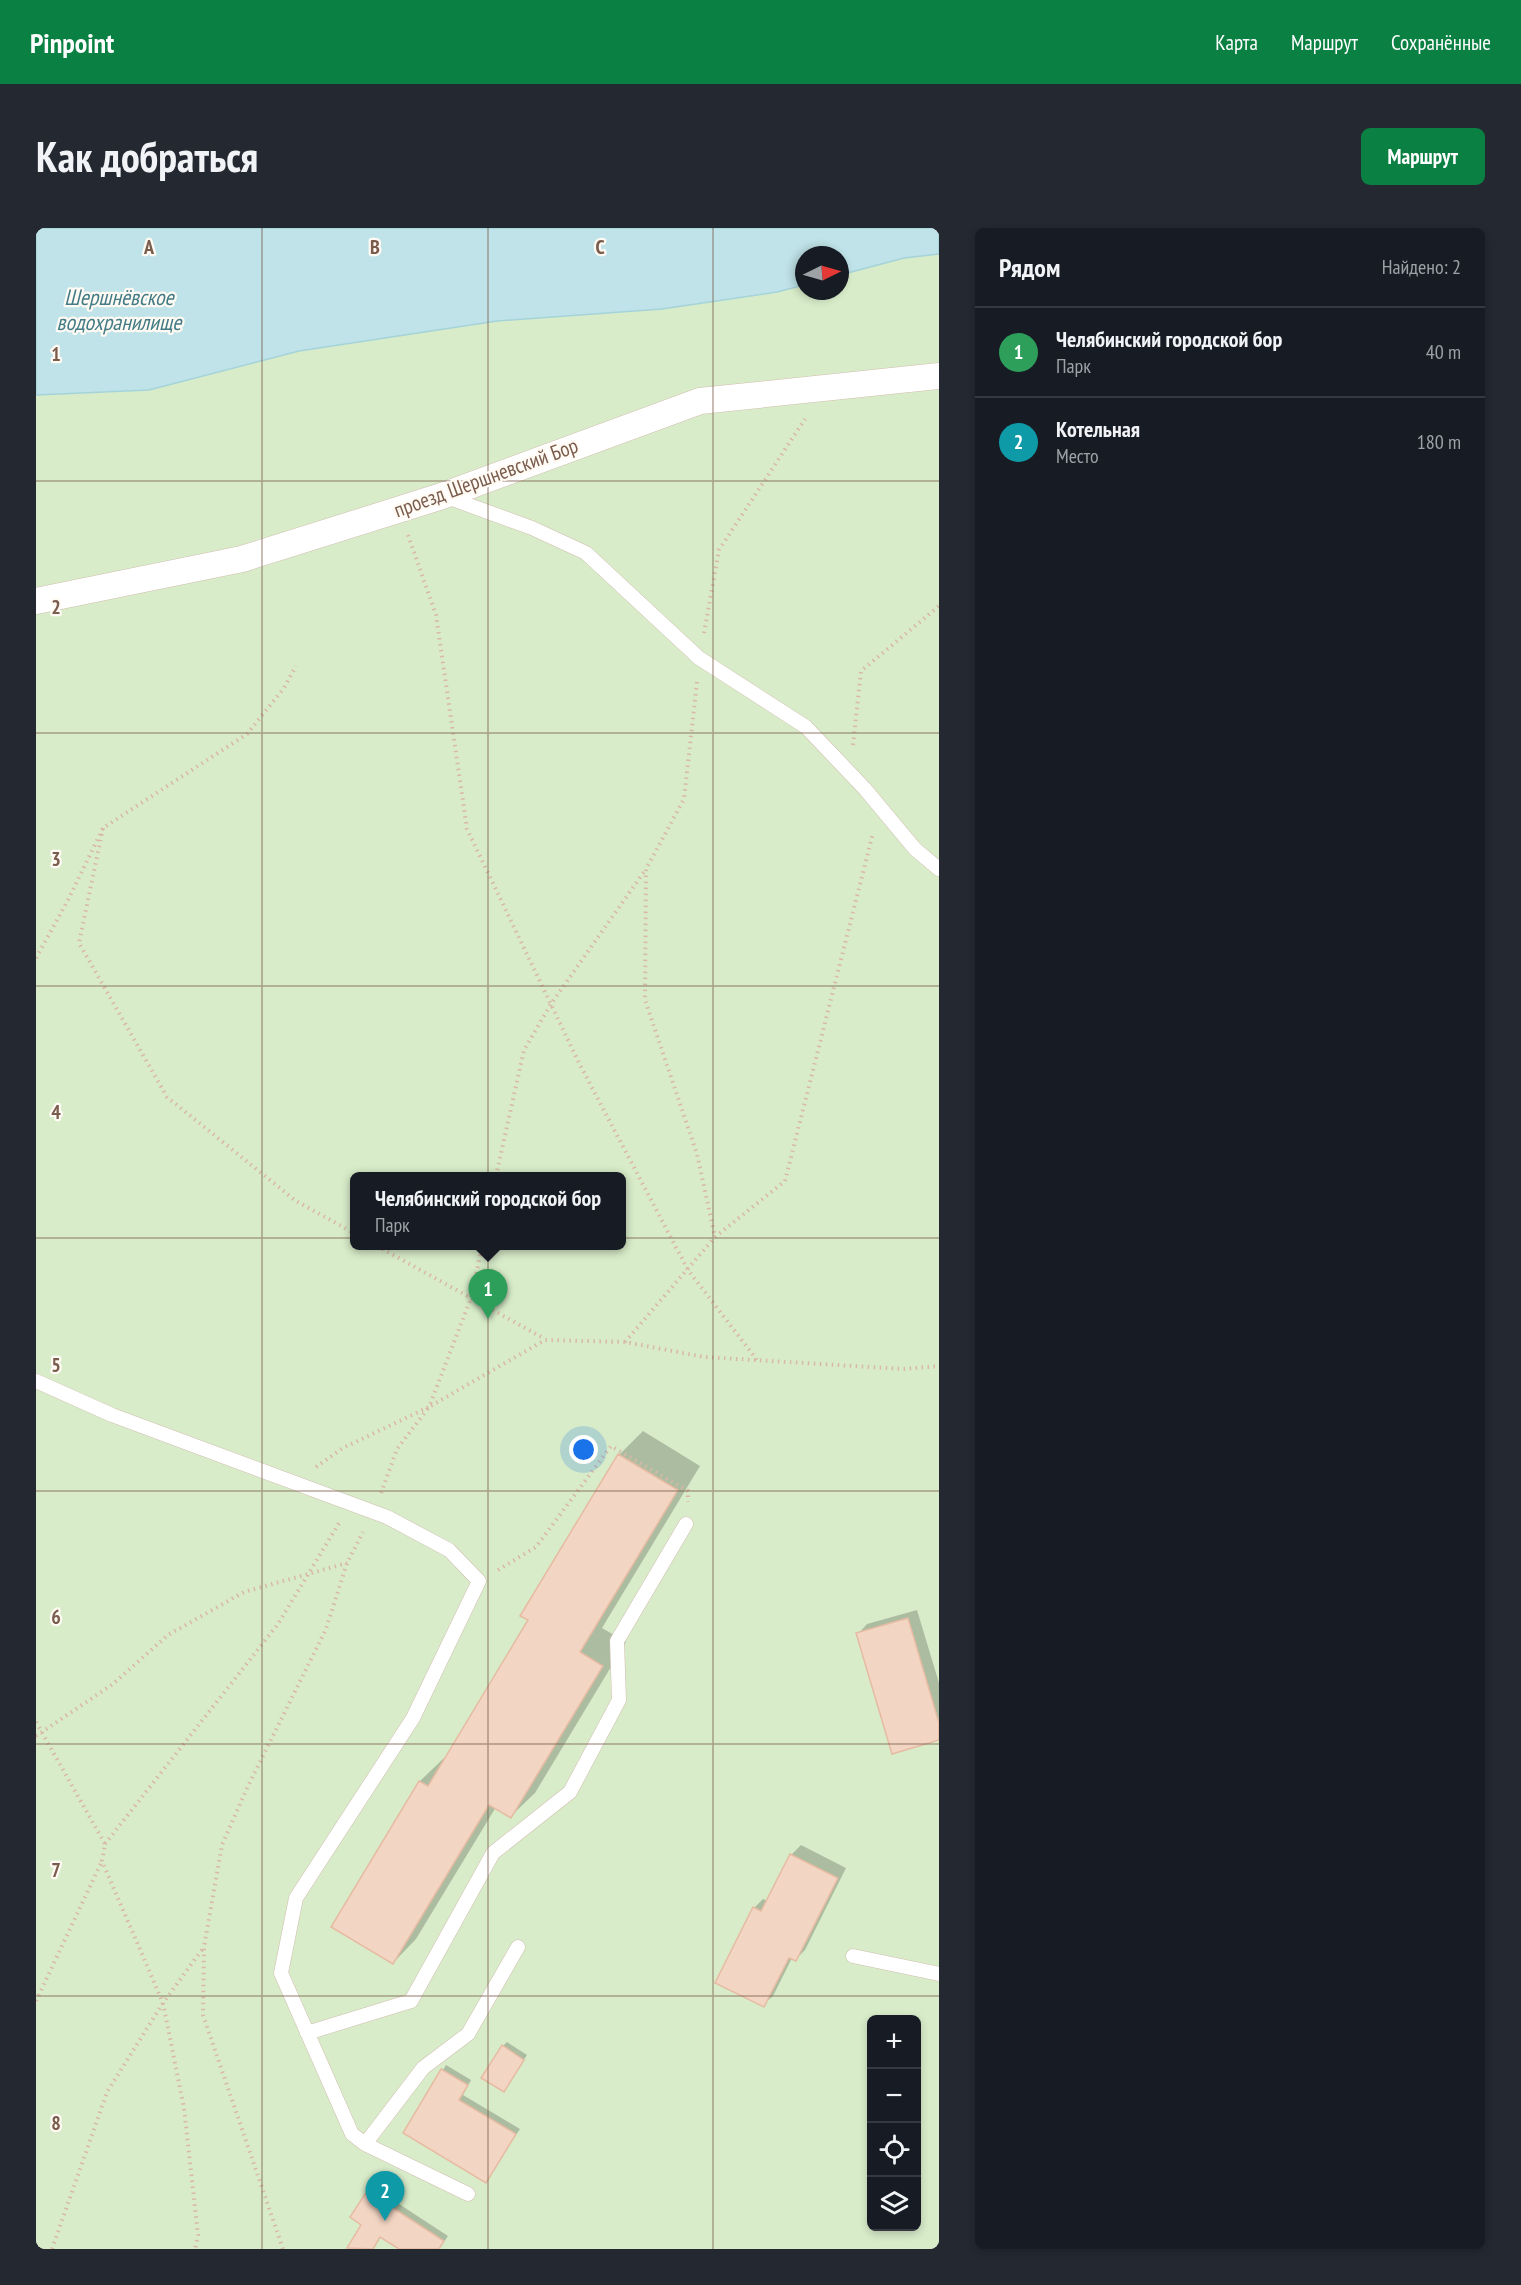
<!DOCTYPE html>
<html lang="ru">
<meta charset="utf-8">
<style>
body{margin:0;font-family:"PT Sans Narrow",sans-serif;background:#242831;color:#f1f3f6}
.controls{position:absolute;right:18px;bottom:18px;display:grid;overflow:hidden;border-radius:9px;box-shadow:0 3px 9px #0003}
.controls button{width:54px;height:54px;display:grid;place-items:center;padding:0;border:0;border-bottom:2px solid #363941;background:#171b24;color:#f1f3f6;font:30px sans-serif}
.compass{position:absolute;left:759px;top:18px;width:54px;height:54px;border-radius:50%;background:#171b24;box-shadow:0 3px 9px #0003;rotate:85deg}
.you{position:absolute;left:548px;top:1222px;width:21px;height:21px;margin:-15px;border:4px solid #fff;border-radius:50%;background:#1a73e8;box-shadow:0 0 0 9px #1a73e833}
.badge{display:grid;place-items:center;width:39px;height:39px;border-radius:50%;background:#0b8043;color:#fff;font-size:20px;font-weight:700}
.pin{position:absolute;translate:-50% -50px;filter:drop-shadow(0 2px 3px #0008)}
.pin::after{content:'';position:absolute;top:32px;width:21px;height:18px;background:inherit;clip-path:polygon(0 0,100% 0,50% 100%)}
.popup{position:absolute;left:314px;top:944px;width:276px;height:78px;box-sizing:border-box;display:grid;place-content:center;border-radius:9px;background:#171b24;filter:drop-shadow(0 2px 4px #0005);font-size:20px;white-space:nowrap;color:#9ea1a6}
.popup b{font-size:22px;color:#f1f3f6}
.popup::after{content:'';position:absolute;left:50%;top:100%;margin-left:-12px;border:12px solid transparent;border-top-color:#171b24}
.list{margin:0;padding:0;list-style:none}
h2{display:flex;justify-content:space-between;align-items:center;height:78px;margin:0;padding:0 24px;font-size:26px}
h2 small{font-size:20px;font-weight:400;color:#9ea1a6}
.list li{display:grid;grid-template-columns:39px 1fr auto;gap:18px;align-items:center;box-sizing:border-box;height:90px;padding:0 24px;border-top:2px solid #363941}
.list b{display:block;font-size:22px;white-space:nowrap}
.list p{margin:0;font-size:20px;white-space:nowrap;color:#9ea1a6}
.list em{font-size:20px;font-style:normal;color:#9ea1a6}
.icon{flex:none;width:33px;height:33px;fill:none;stroke:currentColor;stroke-width:2;stroke-linecap:round;stroke-linejoin:round}
.map{position:relative;flex:none;width:903px;height:2021px;overflow:hidden;border-radius:9px}
header{display:flex;align-items:center;gap:36px;box-sizing:border-box;height:84px;padding:0 30px;background:#0b8043;color:#fff}
header strong{font-size:28px}
nav{display:flex;gap:33px;margin-inline-start:auto;font-size:21px}
.intro{display:flex;align-items:center;justify-content:space-between;box-sizing:border-box;height:144px;padding:0 36px}
h1{margin:0;font-size:42px}
.button{padding:15px 27px;border-radius:9px;background:#0b8043;color:#fff;font-size:21px;font-weight:700}
main{display:flex;gap:36px;padding:0 36px}
aside{flex:1;background:#171b24;border-radius:9px;box-shadow:0 3px 9px #0003}
.map>svg:first-child{display:block}
.green{fill:#d8ecc9;fill-rule:evenodd}
.water{fill:#bfe3e8;stroke:#a5d3da;stroke-width:1.5}
.shadow{fill:#0003}
.building{fill:#f3d5c3;stroke:#e6bba3;stroke-width:1.5}
.lines{fill:none;stroke-linecap:round;stroke-linejoin:round}
.service-casing{stroke:#d1beb0;stroke-width:15}
.minor-casing{stroke:#d1beb0;stroke-width:27}
.path{stroke:#d9b8a5;stroke-width:4;stroke-dasharray:1.5 4.5;stroke-linecap:butt}
.service{stroke:#fff;stroke-width:14}
.minor{stroke:#fff;stroke-width:26}
.grid{fill:none;stroke:#7a5c4d;stroke-width:1.5;stroke-opacity:0.55}
.labels{text-anchor:middle;stroke-width:4.5;stroke-linejoin:round;paint-order:stroke}
.street-label{font-size:21px;fill:#7a5c4d;stroke:#fffaf3}
.water-label{font-size:22px;font-style:italic;fill:#437c86;stroke:#fffaf3}
.grid-label{font-size:20px;text-anchor:middle;font-weight:bold;fill:#7a5c4d;stroke:#fffaf3;stroke-width:4.5;stroke-linejoin:round;paint-order:stroke}
</style>
<header>
<strong>Pinpoint</strong>
<nav><a>Карта</a><a>Маршрут</a><a>Сохранённые</a></nav>
</header>
<div class="intro"><h1>Как добраться</h1><a class="button">Маршрут</a></div>
<main>
<div class="map">
<svg width="903" height="2021" viewBox="0 0 903 2021">
<rect width="100%" height="100%" fill="#fdf6ec"/>
<!-- green -->
<path class="green" d="M903,26V2021H0V167L113,162L263,123L461,93L626,81L741,64L768,57V63H804V47L868,30ZM318,948H586V1018H318ZM836,1792H880V1998H836Z"/>
<!-- water -->
<path class="water" d="M0,0H903V26L868,30L804,47V27H768V57L741,64L626,81L461,93L263,123L113,162L0,167Z"/>
<!-- shadow -->
<path class="shadow" d="M607,1203L664,1238L566,1400L590,1414L499,1565L475,1588L460,1579L380,1711L357,1735L297,1698L384,1553L408,1530L410,1531L494,1392L486,1387L583,1227Z
M881,1382L903,1455V1511L822,1406L831,1396Z
M765,1617L810,1640L769,1722L760,1731L756,1730L737,1768L727,1777L718,1680L727,1671L732,1673L755,1627Z
M471,1814L491,1827L468,1862L467,1818Z
M410,1837L435,1852L427,1867L484,1901L450,1953L369,1904Z
M337,1959L412,2008L403,2021H366L345,2008L337,2021L313,2019L327,1996L316,1989Z"/>
<!-- building -->
<path class="building" d="M582,1226L642,1262L544,1424L567,1438L475,1590L453,1577L357,1736L295,1699L383,1553L392,1558L492,1392L484,1388Z
M872,1390L903,1495V1512L856,1526L820,1405Z
M754,1626L802,1650L760,1733L753,1730L728,1779L679,1755L717,1679L725,1683Z
M466,1817L488,1832L468,1864L445,1850Z
M405,1841L432,1857L423,1872L480,1906L450,1955L367,1905Z
M331,1963L408,2013L403,2021H363L344,2009L337,2021L311,2020L325,1997L314,1989Z"/>
<g class="lines">
<defs>
<path id="service" d="M408,268L496,300L550,325L663,430L770,499L829,561L879,621L903,641
M0,1153L76,1187L351,1289L413,1322L443,1353L377,1490L260,1670L245,1745L316,1906L329,1916L432,1966
M817,1728L903,1746
M271,1805L375,1773L457,1625L534,1564L583,1472L581,1413L650,1296
M329,1916L387,1840L432,1806L482,1719"/>
<path id="minor" d="M0,373L206,331L406,268L664,173L903,148"/>
</defs>
<!-- service casing -->
<use href="#service" class="service-casing"/>
<!-- minor casing -->
<use href="#minor" class="minor-casing"/>
<!-- path -->
<path class="path" d="M372,307L400,387L431,601L543,835L652,1042L721,1132
M668,405L683,322L769,191
M661,454L648,571L610,641L609,772L661,926L679,1009
M817,517L825,443L903,378
M67,600L43,715L131,869L260,973L318,1005
M0,730L33,670L67,600L211,506L248,460L260,438
M460,948L488,822L515,776L610,641
M341,1018L509,1111
M589,1114L679,1009L749,953L837,605
M280,1239L307,1220L393,1179L435,1070L446,1018
M345,1265L361,1221L393,1179L509,1112L589,1114L668,1129L868,1141L903,1138
M462,1342L500,1319L575,1218L652,1263V1274
M0,1494L69,1616L66,1633L127,1775L148,1880L162,2007L159,2021
M0,1508L77,1456L132,1407L208,1364L311,1335
M69,1616L242,1396L303,1295
M0,1773L66,1633
M16,2021L71,1864L127,1775L168,1719
M247,2021L167,1787L168,1719L186,1617L212,1558L290,1401L311,1335L327,1304"/>
<!-- service -->
<use href="#service" class="service"/>
<!-- minor -->
<use href="#minor" class="minor"/>
</g>
<!-- grid -->
<path class="grid" d="M226,0V2021M452,0V2021M677,0V2021M0,253H903M0,505H903M0,758H903M0,1010H903M0,1263H903M0,1516H903M0,1768H903"/>
<g class="labels">
<!-- street labels -->
<g class="street-label">
<text transform="translate(450 250) rotate(-20)" y="7">проезд Шершневский Бор</text>
</g>
<!-- water labels -->
<g class="water-label">
<text x="83" y="77">Шершнёвское<tspan x="83" dy="25">водохранилище</tspan></text>
</g>
</g>
<g class="grid-label">
<text x="113" y="26">A</text>
<text x="339" y="26">B</text>
<text x="564" y="26">C</text>
<text x="20" y="133">1</text>
<text x="20" y="386">2</text>
<text x="20" y="638">3</text>
<text x="20" y="891">4</text>
<text x="20" y="1144">5</text>
<text x="20" y="1396">6</text>
<text x="20" y="1649">7</text>
<text x="20" y="1902">8</text>
</g>
</svg>
<div class="controls">
<button>+</button>
<button>−</button>
<button><svg class="icon" aria-label="locate" viewBox="0 0 24 24"><circle cx="12" cy="12" r="6"/><path d="M12 2v4M12 18v4M2 12h4M18 12h4"/></svg></button>
<button><svg class="icon" aria-label="layers" viewBox="0 0 24 24"><path d="M12 4l9 5-9 5-9-5zM3 14l9 5 9-5"/></svg></button>
</div>
<svg class="compass" viewBox="-18 -18 36 36"><path d="M0-13l5 13h-10z" fill="#e53935"/><path d="M0 13l5-13h-10z" fill="#9ea1a6"/></svg>
<div class="you"></div>
<div class="pin badge" style="left:452px;top:1091px;background:#2e9e5b">1</div>
<div class="popup"><b>Челябинский городской бор</b>Парк</div>
<div class="pin badge" style="left:349px;top:1993px;background:#0f9aa8">2</div>
</div>
<aside>
<h2>Рядом<small>Найдено: 2</small></h2>
<ul class="list">
<li><span class="badge" style="background:#2e9e5b">1</span><div><b>Челябинский городской бор</b><p>Парк</p></div><em>40 m</em></li>
<li><span class="badge" style="background:#0f9aa8">2</span><div><b>Котельная</b><p>Место</p></div><em>180 m</em></li>
</ul>
</aside>
</main>
